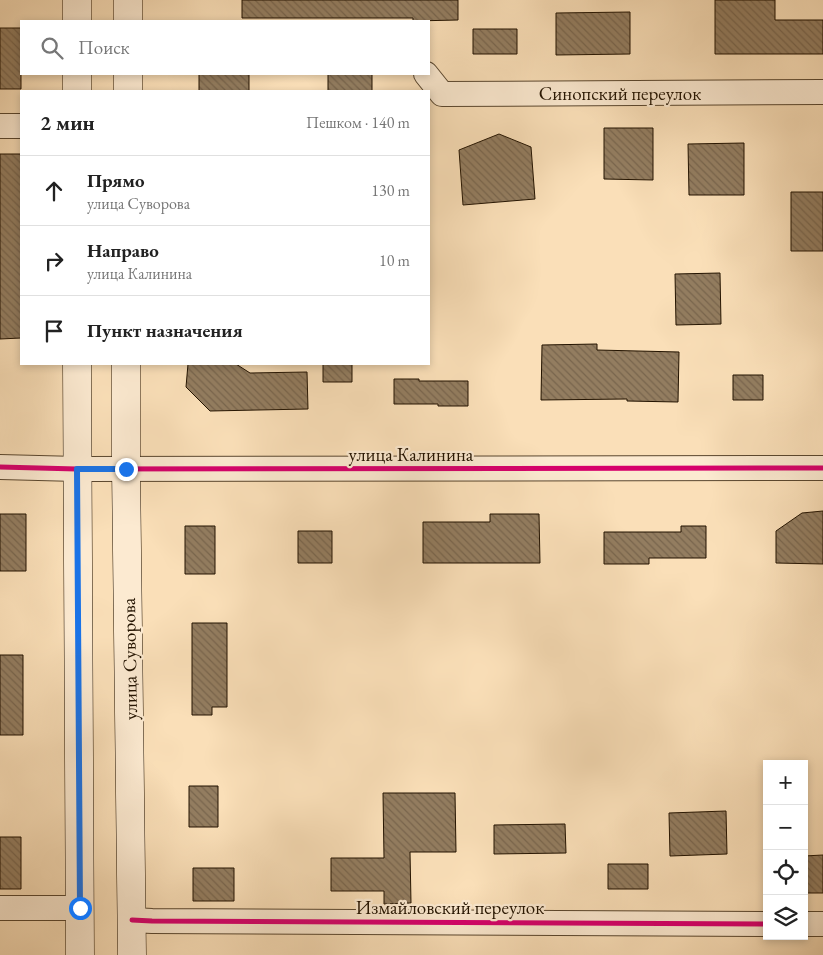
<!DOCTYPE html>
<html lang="ru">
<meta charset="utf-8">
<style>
body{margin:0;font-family:"EB Garamond",serif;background:#f6f6f6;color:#222}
.controls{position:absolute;right:15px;bottom:15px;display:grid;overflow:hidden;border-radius:0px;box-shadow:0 2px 8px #0003}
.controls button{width:45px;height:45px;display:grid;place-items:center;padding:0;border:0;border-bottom:1px solid #e0e0e0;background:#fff;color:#222;font:25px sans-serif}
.stop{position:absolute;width:15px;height:15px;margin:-11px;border:4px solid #1a73e8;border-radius:50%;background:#fff}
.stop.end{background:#1a73e8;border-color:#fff;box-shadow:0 1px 5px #0008}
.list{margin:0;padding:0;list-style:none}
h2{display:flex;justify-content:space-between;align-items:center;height:65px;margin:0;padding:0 20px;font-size:21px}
h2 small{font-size:16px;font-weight:400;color:#767676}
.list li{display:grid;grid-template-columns:32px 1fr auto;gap:15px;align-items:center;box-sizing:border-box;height:70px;padding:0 20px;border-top:1px solid #e0e0e0}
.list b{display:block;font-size:19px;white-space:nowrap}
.list p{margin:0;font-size:16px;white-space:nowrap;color:#767676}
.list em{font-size:16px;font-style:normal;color:#767676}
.icon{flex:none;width:28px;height:28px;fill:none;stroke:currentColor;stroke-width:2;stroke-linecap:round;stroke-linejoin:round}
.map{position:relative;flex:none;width:823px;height:955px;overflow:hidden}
.search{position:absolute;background:#fff;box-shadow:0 2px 8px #0003;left:20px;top:20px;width:410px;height:55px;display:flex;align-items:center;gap:12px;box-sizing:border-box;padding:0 18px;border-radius:0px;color:#767676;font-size:19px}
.panel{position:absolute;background:#fff;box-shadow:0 2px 8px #0003;left:20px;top:90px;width:410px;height:275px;border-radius:0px}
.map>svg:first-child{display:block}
.building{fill:url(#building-back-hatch);stroke:#231300}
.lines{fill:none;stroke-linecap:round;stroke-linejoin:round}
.minor-casing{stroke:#59462e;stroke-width:26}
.secondary-casing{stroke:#231300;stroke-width:29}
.minor{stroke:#fcead1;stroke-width:24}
.secondary{stroke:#fcead1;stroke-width:28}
.cycleway-casing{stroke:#fcead1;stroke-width:8}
.cycleway{stroke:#d6006c;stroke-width:5}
.route{stroke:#1a73e8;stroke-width:6}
.labels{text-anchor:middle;stroke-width:4.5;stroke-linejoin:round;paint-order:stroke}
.street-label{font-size:19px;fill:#231300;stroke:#fcead1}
</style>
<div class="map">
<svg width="823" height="955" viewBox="0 0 823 955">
<defs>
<pattern id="building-back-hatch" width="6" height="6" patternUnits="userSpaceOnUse" patternTransform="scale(1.25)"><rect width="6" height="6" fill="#937d60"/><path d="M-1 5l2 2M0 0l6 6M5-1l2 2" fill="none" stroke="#78654d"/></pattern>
</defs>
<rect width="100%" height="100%" fill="#fadfb8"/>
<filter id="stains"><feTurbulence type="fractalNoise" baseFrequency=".004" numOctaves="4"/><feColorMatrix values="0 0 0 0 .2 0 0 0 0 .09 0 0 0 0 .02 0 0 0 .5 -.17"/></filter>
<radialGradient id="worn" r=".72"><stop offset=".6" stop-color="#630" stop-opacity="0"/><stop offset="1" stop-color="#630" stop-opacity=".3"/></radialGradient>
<!-- building -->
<path class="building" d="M242,0H458V20L413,21V18H242Z
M715,0H775V20H823V54H715Z
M630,12V54L556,55V13Z
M0,28H21V89H0Z
M473,29H517V54H473Z
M199,74H249V91H199Z
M328,74H372V91H328Z
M604,128H653V180L604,179Z
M499,134L531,147L535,199L463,205L459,150Z
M744,143V195H689L688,144Z
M0,154H21V338L0,339Z
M791,192H823V251H791Z
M720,273L721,324L676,325L675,274Z
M597,344V350L679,352L678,402L627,401V399L541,400L542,345Z
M188,364H236L250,373L307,372L308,409L210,411L186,387Z
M323,364H352V382H323Z
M733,375H763V400H733Z
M394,379H419V381H468V406H438V404H394Z
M823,511V564L776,563V531L802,513Z
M0,514H26V571H0Z
M490,514H539L540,563H423V522H490Z
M185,526H215V574H185Z
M681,526H706V558H649V564H604V532H681Z
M298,531H332V563H298Z
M192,623H227V707H212V715H192Z
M0,655H23V735H0Z
M189,786H218V827H189Z
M383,793H455L456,852H410L411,903L384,904V891H331V858H384Z
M726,811L727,854L670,856L669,813Z
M565,824L566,853L494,854V825Z
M0,837H21V889H0Z
M823,855V893H804V856Z
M608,864H648V889H608Z
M193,868H234V901H193Z"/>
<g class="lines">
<defs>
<path id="minor" d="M426,74L442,94L823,92
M0,126H21
M0,467L77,469L823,468
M0,908H80
M132,920L152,921L767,924
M804,924H823"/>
<path id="secondary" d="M77,0V21
M128,0V21
M77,74V91
M128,91V74
M77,364L80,955
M126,364V469L132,955"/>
</defs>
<!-- minor casing -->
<use href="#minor" class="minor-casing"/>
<!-- secondary casing -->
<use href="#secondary" class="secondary-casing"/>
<!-- minor -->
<use href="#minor" class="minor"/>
<!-- secondary -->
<use href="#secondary" class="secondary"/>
<defs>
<path id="cycleway" d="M0,467L77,469L823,468
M132,920L152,921L767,924"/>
</defs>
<!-- cycleway casing -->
<use href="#cycleway" class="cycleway-casing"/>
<!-- cycleway -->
<use href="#cycleway" class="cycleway"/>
</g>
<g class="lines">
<!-- route -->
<path class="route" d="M80,908L77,469H126"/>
</g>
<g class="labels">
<!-- street labels -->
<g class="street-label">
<text x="620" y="100">Синопский переулок</text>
<text x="411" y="461">улица Калинина</text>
<text transform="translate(129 659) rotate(-91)" y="7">улица Суворова</text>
<text x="450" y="914">Измайловский переулок</text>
</g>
</g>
<rect width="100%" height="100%" filter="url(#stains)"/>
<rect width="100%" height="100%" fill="url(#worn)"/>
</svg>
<div class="controls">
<button>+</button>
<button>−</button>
<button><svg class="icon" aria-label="locate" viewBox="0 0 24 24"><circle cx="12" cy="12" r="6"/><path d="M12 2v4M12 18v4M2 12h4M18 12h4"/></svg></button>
<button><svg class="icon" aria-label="layers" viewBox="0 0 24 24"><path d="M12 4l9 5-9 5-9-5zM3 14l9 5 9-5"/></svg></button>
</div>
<div class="stop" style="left:80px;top:908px"></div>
<div class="stop end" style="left:126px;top:469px"></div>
<div class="search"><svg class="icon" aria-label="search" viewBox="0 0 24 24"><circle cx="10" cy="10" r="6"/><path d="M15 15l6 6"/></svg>Поиск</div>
<section class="panel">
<h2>2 мин<small>Пешком · 140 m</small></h2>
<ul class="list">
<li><svg class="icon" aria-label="ahead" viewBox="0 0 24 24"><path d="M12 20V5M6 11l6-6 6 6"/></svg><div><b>Прямо</b><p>улица Суворова</p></div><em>130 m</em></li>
<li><svg class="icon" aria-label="right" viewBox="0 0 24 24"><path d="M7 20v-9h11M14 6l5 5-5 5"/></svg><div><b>Направо</b><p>улица Калинина</p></div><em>10 m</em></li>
<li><svg class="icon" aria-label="arrive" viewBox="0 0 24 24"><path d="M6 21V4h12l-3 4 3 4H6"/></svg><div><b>Пункт назначения</b></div></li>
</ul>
</section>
</div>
